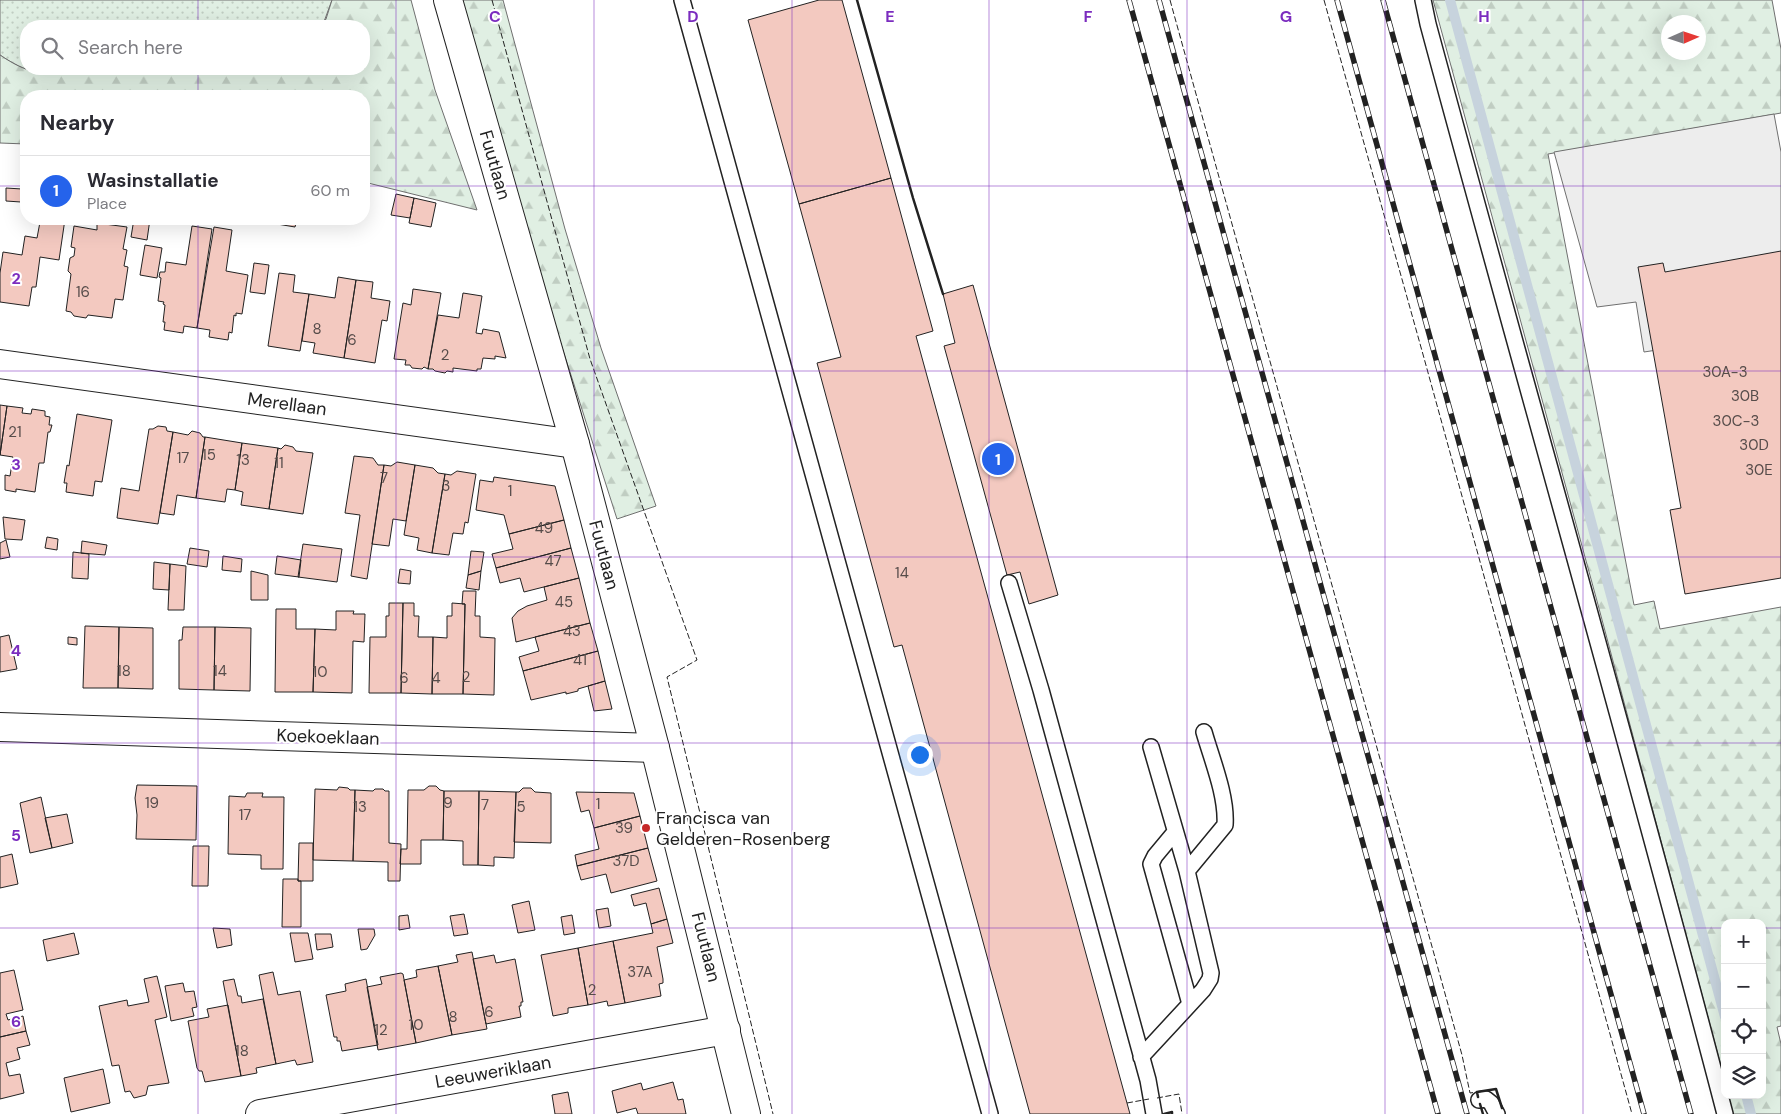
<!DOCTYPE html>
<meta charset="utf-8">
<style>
body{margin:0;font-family:"DM Sans",sans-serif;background:#f2f2f3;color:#2b2b33}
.controls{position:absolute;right:15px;bottom:15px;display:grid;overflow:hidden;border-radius:10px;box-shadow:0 5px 20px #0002}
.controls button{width:45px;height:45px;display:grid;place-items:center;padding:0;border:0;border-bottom:1px solid #e1e1e2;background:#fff;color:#2b2b33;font:25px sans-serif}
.compass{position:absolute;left:1661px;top:15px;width:45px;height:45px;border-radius:50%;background:#fff;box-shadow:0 5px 20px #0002;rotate:87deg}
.you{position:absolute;left:919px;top:754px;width:18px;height:18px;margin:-12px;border:4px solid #fff;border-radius:50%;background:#1a73e8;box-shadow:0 0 0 8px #1a73e833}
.badge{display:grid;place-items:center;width:32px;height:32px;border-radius:50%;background:#2563eb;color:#fff;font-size:16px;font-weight:700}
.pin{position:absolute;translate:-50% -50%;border:2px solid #fff;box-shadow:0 1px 5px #0006}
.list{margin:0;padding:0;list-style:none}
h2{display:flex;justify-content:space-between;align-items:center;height:65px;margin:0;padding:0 20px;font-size:21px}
h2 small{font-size:16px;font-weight:400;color:#7c7c81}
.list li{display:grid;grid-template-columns:32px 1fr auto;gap:15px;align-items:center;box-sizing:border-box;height:70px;padding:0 20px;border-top:1px solid #e1e1e2}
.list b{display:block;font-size:19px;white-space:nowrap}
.list p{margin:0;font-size:16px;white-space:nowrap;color:#7c7c81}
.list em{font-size:16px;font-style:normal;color:#7c7c81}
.icon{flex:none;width:28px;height:28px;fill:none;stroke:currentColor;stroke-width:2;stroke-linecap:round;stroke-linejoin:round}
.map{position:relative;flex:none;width:1781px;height:1114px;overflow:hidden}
.search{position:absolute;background:#fff;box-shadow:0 5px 20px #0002;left:20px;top:20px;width:350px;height:55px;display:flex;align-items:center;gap:12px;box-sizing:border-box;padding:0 18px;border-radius:20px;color:#7c7c81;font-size:19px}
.panel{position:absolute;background:#fff;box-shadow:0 5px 20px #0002;left:20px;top:90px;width:350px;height:135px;border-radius:20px}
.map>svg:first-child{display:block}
.grass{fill:url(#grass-dots);stroke:#6f6f6f}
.forest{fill:url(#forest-firs);stroke:#6f6f6f;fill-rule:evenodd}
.parking{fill:#ededed;stroke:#6f6f6f}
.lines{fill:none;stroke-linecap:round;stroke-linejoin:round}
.stream{stroke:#c7d3dd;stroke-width:10}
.building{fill:#f3c9c0;stroke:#222}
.lane-casing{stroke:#222;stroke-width:18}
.street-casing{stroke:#222;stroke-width:30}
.secondary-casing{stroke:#222;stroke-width:30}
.lane{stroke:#fff;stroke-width:15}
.street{stroke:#fff;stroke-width:28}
.secondary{stroke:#fff;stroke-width:28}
.rail-casing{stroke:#222;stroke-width:5.5}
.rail{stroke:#fff;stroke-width:4;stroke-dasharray:11;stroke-linecap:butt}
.fence{stroke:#222;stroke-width:1;stroke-dasharray:6 2.5;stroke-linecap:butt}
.wall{stroke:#222;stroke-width:2.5}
.grid{fill:none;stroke:#7b2cbf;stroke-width:1;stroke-opacity:0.55}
.poi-dot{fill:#c62828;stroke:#fff;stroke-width:2}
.labels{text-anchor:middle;stroke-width:4;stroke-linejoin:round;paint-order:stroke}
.number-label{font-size:15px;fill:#564c4a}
.street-label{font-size:18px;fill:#222;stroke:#fff}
.poi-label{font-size:18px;fill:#222;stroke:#fff;text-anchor:start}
.grid-label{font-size:16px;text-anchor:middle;font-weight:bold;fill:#7b2cbf;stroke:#fff;stroke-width:4;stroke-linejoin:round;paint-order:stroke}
</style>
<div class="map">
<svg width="1781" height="1114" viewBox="0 0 1781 1114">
<defs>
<pattern id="grass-dots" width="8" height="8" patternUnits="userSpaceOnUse" patternTransform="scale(1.25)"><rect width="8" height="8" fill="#e0efe3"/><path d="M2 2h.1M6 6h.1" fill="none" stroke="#c0cdc2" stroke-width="1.8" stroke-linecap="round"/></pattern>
<pattern id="forest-firs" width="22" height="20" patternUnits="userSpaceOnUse" patternTransform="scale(1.25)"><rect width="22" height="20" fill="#e0efe3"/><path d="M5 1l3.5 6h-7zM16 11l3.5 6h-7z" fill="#c0cdc2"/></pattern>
</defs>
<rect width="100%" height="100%" fill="#fff"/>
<!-- grass -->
<path class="grass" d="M0,0H332L325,19L321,26H26V69H77C48,80 25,72 0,55Z"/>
<!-- forest -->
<path class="forest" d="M332,0H411L435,90L477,210L364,182V96H26V144L0,143V55C25,72 48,80 77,69H364V26H321L326,19Z
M449,0H503L565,229L601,348L656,506L617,519C562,345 505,173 449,0Z
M1433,0H1772L1781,49V113L1548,154L1634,605L1654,601L1660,629L1781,607V1026L1777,1027L1781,1044V1114H1733L1728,1095H1762V923H1725V1081L1597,601ZM1668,22H1698V52H1668Z"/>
<!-- parking -->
<path class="parking" d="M1774,114L1781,152V331L1644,352L1636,302L1597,307L1554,152Z"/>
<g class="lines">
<!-- stream -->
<path class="stream" d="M1450,0L1725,1017
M1746,1095L1751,1114"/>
</g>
<!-- building -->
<path class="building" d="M819,0H842L891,178L799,204L748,20Z
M891,178L933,331L916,336L1130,1114H1030L902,645L894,647L817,363L841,357L799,204Z
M6,188L22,189L21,202L6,201Z
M396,194L414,198L410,218L391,215Z
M414,198L436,203L431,227L409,223Z
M44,219H65L59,260L40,257L36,287H32L29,306L0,302V273L3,252L22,255L25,236L37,238L40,222L43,223Z
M134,219H150L147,240L131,237Z
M278,219H297L295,227L277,224Z
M97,223L127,227L123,249L127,250L124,266L128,267L123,300L115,299L112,318L88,315L86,318L74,316L71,312L66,311L71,274L68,271L70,258L74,256L75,248L71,247L74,226L97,230Z
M192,226L212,229L197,328L184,326L183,333L164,330L165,322H163L165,305L163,304L164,302L158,301L161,278L159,277L160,272H165L166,262L186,265Z
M214,227L232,230L226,271L248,275L242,314L236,313V316L234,315L232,333L229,332L228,340L209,337L210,330L197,328Z
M145,245L162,248L157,278L140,275Z
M1781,251V578L1685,594L1670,510L1681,508L1638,267L1663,263L1665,272Z
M254,263L269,265L265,294L250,292Z
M279,273L295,275L293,292L309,294L300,351L268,346Z
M338,277L356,280L344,358L313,353L315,343L302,341L309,294L335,298Z
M356,280L373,282L371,298L390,301L387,321L382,320L375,363L344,358Z
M973,285L1058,595L1029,604L1020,572L1007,575L944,346L955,343L943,294Z
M413,289L441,293L428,369L424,367L422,369L412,368L410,365H405L406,360L394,359L403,303L411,305Z
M463,293L482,296L476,333L482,334L483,329L499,332L506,358L495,356V359L483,358L481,369H477V371L453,368V372L447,371L445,373L435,371L433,369H428L438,315L459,318Z
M0,405L7,406L0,455Z
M7,406L23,408L22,413L31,414L32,409L45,411V416L50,417L49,425H52L50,432H48L44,463H39L35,492L16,489V492L5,490V475L10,476L13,457L0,455Z
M77,414L112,420L102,482L95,481L93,496L66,492L67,483H64L67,465L69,466Z
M158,426L166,427L167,431L173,432L158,524L117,518L121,488L139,491L149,429H153Z
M192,431L200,433L203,437H205L196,498L177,495L174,515L160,513L173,432L188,435Z
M205,437L242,443L235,490L227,489L225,502L196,498Z
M242,443L278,448L269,509L241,505L243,492L235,490Z
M285,445L293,447L296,451L313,453L303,514L269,509L278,448L281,449Z
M354,456L373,458L378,465H384L367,579L351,576L360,515L345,513Z
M397,462L415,465L406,521L393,519L389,546L372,544L384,465L391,466Z
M415,465L433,468L438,473L445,474L432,553L417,550L419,538L404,535Z
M457,471L476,474L468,523L465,522L463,534L453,533L449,555L432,553L445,474L451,475Z
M494,477L555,486L564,520L509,534L504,515L476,510L480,480L493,482Z
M3,517L25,520L22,540L5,539Z
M564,520L571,548L496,568L492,554L513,549L509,534Z
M47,537L58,539L57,550L45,548Z
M6,540L10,557L0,559V543Z
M82,541L107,545L105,555L81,553Z
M303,544L342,549L337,582L298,577Z
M190,548L209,551L207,567L187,564Z
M571,548L579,578L524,592L520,578L500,583L496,568Z
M471,551L484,552L481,571L468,575Z
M73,552L89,554L88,579L72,578Z
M223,556L242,559L241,572L222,570Z
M277,556L301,560L299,577L275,574Z
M154,562L170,564L169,590L153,589Z
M170,564L186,566L184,610H168Z
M400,569L411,571L410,584L398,583Z
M251,571L268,575V600H251Z
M481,571L479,590L466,588L468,575Z
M579,578L590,623L516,642L512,618L518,611L527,606L547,600L544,587Z
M463,591H476L475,616H480V637L495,638L494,695L463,694L465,604H462Z
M389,603H403L401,693H369L370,637H386V616H389Z
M403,603H414V616H419L418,637H433L432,694L401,693Z
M452,603L465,604L463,694H432L433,637L447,638V616H452Z
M276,609H296V629H315L313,692H275Z
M336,611H354L353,614H365L364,642L353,641L352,693L313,692L315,629L336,630Z
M590,623L598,651L523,671L519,657L539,651L535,637Z
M85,626L119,627L118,688H83Z
M119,627L153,628V689L118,688Z
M183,627H215L214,690L179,689V640H182Z
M215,627L251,628L250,691L214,690Z
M9,635L17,669L0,672V637Z
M68,637L77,638V645L68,644Z
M598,651L605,681L578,689V691L566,694V692L531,700L523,671Z
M605,681L612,709L594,711L588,686Z
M137,785L197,786L196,840L136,839L137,815L135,798Z
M429,786H436L440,790L444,791L443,840H421V864H400L401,849H407L408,790H424Z
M339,787L348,788L350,790H355L353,861L313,860L315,789L337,790Z
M523,788H531L535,792L551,793V843L514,842L516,792H519Z
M375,789H383L385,791H389V843L401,844L400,881H388V862L353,861L355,790L373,791Z
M444,791H479L478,865H463V841L443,840Z
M479,791L516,792L514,858L494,857V866L478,865Z
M576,792L634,793L640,816L594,828L589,810L581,812Z
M247,793H263L262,797H284L283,869H261V855L228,854L229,796L245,797Z
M41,797L52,848L30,853L20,803Z
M67,814L73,843L52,848L45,818Z
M640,816L648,848L577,866L575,855L599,849L594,828Z
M299,843H313V881H298Z
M193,846H209L208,886H192Z
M648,848L657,881L611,893L606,874L581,880L577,866Z
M12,854L18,884L0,888V857Z
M283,879H298V881H301V927H282Z
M659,888L667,919L651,924L646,903L634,906L631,895Z
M529,901L535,930L518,933L512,905Z
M608,908L611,926L599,928L596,910Z
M464,914L468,934L454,936L450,916Z
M408,915L410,928L399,930V916Z
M572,915L575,933L564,935L561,917Z
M667,919L673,943L657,947L663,979V983L659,984L661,996L625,1003L613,941L653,933L651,924Z
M213,928L230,929L232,945L217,948Z
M358,929H374L375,935L367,949L361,950Z
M74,933L79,954L47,961L43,940Z
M290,933H308L313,959L295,962Z
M315,934H331L333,947L317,950Z
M613,941L625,1003L608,1006L607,1001L588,1005L578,948Z
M578,948L588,1005L568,1008V1013L553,1016L541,955Z
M472,952L487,1029L452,1035L438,966L458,962L456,955Z
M494,955L496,963L515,959L523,1002H521V1006H519L521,1017L486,1024L473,959Z
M438,966L452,1035L416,1043L404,980L417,977L416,970Z
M14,970L23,1010L6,1014L8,1020L23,1016L26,1031L0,1037V973Z
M273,972L278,995L300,991L313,1062L297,1065L295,1060L276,1064L259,975Z
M401,973L403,974L416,1043L378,1050L367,987L382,984L380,977Z
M157,976L167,1017L155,1020L169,1083L148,1086L146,1095L134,1098L130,1091L125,1092L119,1065L112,1066L99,1006L127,1000L128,1006L149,1002L144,979Z
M234,979L238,996H241L242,1003L263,999L276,1064L256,1068L257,1073L241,1076L223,981Z
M366,979L378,1045L342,1051L340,1041H337V1037H334L326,995L346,991L345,984Z
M183,983L185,992L194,991L197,1007L192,1008L194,1016L171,1021L165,986Z
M228,1005L241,1076L205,1082L202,1071H199L197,1068L188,1021L209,1017L207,1009Z
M26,1031L30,1045L17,1048L20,1059L6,1063L9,1076L20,1074L24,1093L0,1099V1037Z
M103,1069L110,1103L71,1112L64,1078Z
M673,1082L678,1100L683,1099L686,1114H638L636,1108L617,1113L612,1091L641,1083L643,1090Z
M568,1092L572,1114H555L552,1095Z"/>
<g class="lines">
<defs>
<path id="lane" d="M682,0L990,1114
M1423,0L1428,24C1526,387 1630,749 1725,1114
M1009,583L1041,690L1148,1080L1154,1114
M1175,832L1155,856L1151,864L1190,1004
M1187,871L1225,825C1227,796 1212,760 1204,732
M1141,1057L1203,990L1210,979L1211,973L1187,871L1151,747
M1479,1100L1486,1099L1491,1103L1497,1114"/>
<path id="street" d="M0,364L575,444
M0,727L655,748
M260,1114L726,1030"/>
<path id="secondary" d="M448,0L575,444L655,748L746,1114"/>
</defs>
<!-- lane casing -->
<use href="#lane" class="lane-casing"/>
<!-- street casing -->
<use href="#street" class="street-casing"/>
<!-- secondary casing -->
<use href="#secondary" class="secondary-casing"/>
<!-- lane -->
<use href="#lane" class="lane"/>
<!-- street -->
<use href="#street" class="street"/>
<!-- secondary -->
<use href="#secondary" class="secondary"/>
<defs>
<path id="rail" d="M1129,0L1438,1114
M1159,0L1467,1114
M1337,0L1644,1114
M1383,0L1691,1114"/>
</defs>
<!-- rail casing -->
<use href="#rail" class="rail-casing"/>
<!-- rail -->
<use href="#rail" class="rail"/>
<!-- fence -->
<path class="fence" d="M492,0L590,359L697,660L667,677L773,1114
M1170,0L1462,1055L1470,1093L1477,1092
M1324,0L1424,358L1632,1114
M1157,1098L1179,1094L1182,1114
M1127,1103L1149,1099"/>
<!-- wall -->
<path class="wall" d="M857,0L913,198L943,294
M1478,1097L1477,1092L1496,1089L1502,1108
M1480,1104L1483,1114
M1164,1114L1172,1112V1114"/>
</g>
<!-- grid -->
<path class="grid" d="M198,0V26M396,0V1114M594,0V1114M792,0V1114M989,0V1114M1187,0V1114M1385,0V1114M1583,0V1114M198,69V96M0,186H26M364,186H1781M198,219V1114M0,371H1781M0,557H1781M0,743H1781M0,928H1725M1762,928H1781"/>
<!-- markers -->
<circle class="poi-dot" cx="646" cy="828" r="5"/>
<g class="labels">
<!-- number labels -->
<g class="number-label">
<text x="83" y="297">16</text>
<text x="317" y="334">8</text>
<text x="352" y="345">6</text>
<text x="445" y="360">2</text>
<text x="1725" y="377">30A-3</text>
<text x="1745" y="401">30B</text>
<text x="1736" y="426">30C-3</text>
<text x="15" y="437">21</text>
<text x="1754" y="450">30D</text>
<text x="209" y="460">15</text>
<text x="183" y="463">17</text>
<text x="243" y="465">13</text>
<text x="279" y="468">11</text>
<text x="1759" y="475">30E</text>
<text x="384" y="483">7</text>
<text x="446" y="491">3</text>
<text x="510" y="496">1</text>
<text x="544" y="533">49</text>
<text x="553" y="566">47</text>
<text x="902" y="578">14</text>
<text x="564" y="607">45</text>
<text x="572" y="636">43</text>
<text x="580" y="665">41</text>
<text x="124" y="676">18</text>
<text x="220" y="676">14</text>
<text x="320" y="677">10</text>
<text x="466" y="682">2</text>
<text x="404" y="683">6</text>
<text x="436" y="683">4</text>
<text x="152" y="808">19</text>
<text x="448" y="808">9</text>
<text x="598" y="809">1</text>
<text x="485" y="810">7</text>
<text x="360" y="812">13</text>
<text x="521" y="812">5</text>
<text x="245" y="820">17</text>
<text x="624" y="833">39</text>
<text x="626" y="866">37D</text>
<text x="640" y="977">37A</text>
<text x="592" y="995">2</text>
<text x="489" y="1017">6</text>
<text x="453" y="1022">8</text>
<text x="416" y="1030">10</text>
<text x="381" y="1035">12</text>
<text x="242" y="1056">18</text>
</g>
<!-- street labels -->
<g class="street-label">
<text transform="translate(495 165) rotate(74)" y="6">Fuutlaan</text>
<text transform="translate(287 404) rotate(8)" y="6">Merellaan</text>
<text transform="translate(604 555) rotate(75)" y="6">Fuutlaan</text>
<text transform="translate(328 737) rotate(2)" y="6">Koekoeklaan</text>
<text transform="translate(706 947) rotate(76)" y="6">Fuutlaan</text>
<text transform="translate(493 1072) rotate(-10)" y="6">Leeuweriklaan</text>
</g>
<!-- poi labels -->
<g class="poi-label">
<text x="656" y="824">Francisca van<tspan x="656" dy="21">Gelderen-Rosenberg</tspan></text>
</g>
</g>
<g class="grid-label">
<text x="495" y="22">C</text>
<text x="693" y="22">D</text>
<text x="890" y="22">E</text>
<text x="1088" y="22">F</text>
<text x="1286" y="22">G</text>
<text x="1484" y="22">H</text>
<text x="16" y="284">2</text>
<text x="16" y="470">3</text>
<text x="16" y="656">4</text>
<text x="16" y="841">5</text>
<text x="16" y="1027">6</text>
</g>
</svg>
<div class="controls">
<button>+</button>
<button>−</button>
<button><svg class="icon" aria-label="locate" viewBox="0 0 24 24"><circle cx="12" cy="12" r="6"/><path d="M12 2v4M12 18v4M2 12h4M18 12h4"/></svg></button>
<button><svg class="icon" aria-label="layers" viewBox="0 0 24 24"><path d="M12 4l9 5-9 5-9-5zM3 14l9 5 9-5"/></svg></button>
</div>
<svg class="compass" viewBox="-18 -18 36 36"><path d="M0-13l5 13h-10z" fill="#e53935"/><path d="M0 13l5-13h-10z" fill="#7c7c81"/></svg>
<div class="you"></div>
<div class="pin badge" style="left:998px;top:459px">1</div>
<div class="search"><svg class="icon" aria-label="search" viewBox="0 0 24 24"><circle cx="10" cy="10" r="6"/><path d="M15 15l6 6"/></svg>Search here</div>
<section class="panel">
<h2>Nearby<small></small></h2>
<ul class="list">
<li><span class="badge">1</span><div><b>Wasinstallatie</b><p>Place</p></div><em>60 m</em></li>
</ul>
</section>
</div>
